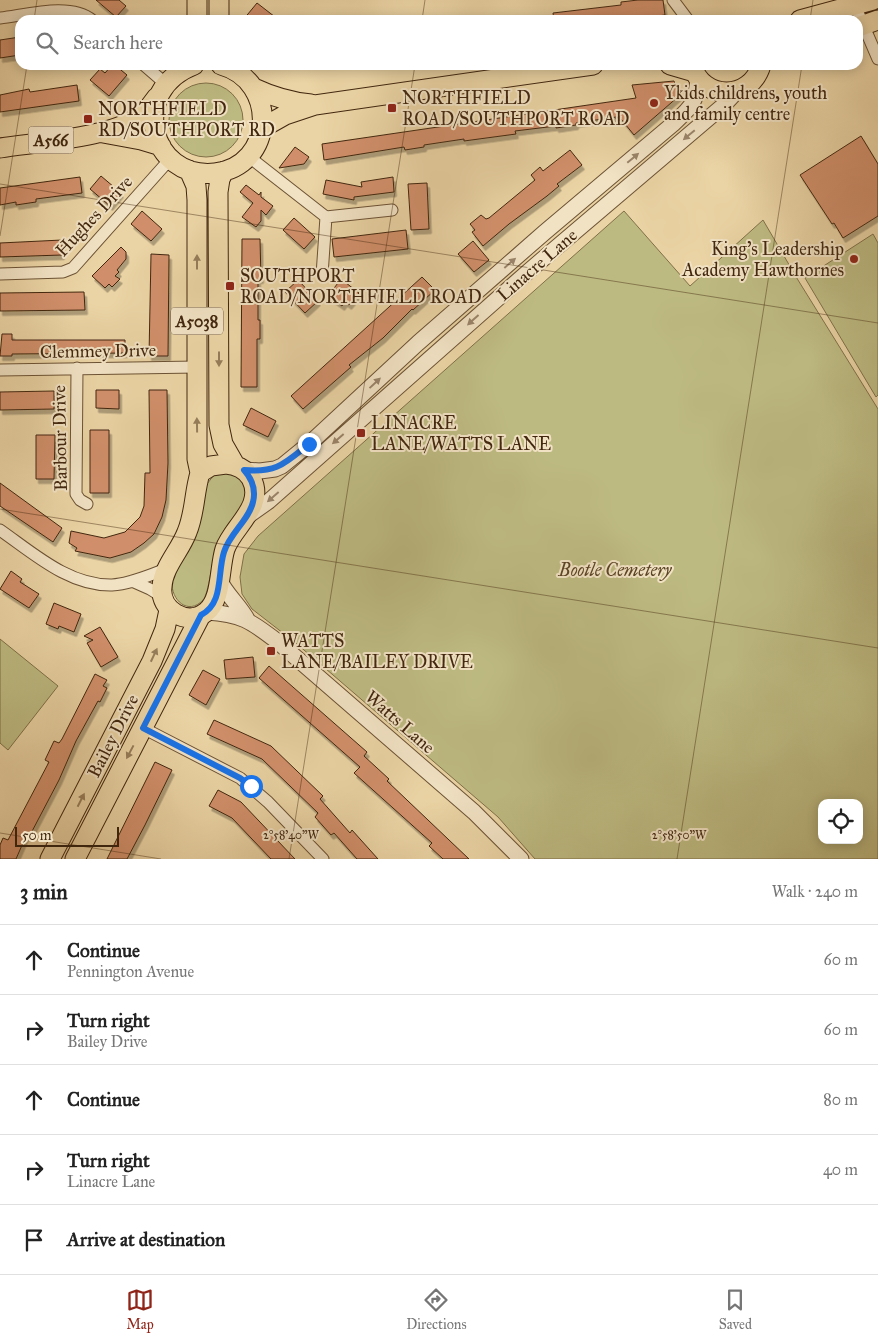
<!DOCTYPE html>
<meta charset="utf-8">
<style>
body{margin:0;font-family:"IM FELL Great Primer",serif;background:#f6f6f6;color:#222}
.controls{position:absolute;right:15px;bottom:15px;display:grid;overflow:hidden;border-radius:10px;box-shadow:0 2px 12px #0003}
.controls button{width:45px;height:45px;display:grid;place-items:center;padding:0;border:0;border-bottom:1px solid #e0e0e0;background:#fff;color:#222;font:25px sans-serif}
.scale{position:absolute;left:15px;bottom:12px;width:104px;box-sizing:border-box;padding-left:5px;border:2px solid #42270f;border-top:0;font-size:14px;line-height:18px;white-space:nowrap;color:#42270f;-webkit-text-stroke:4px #f1e2c4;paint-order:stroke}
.stop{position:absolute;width:15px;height:15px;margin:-11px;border:4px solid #1a73e8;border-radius:50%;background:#fff}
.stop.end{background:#1a73e8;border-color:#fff;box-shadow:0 1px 5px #0008}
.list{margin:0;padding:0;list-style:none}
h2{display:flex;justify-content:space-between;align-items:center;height:65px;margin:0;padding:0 20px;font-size:21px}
h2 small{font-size:16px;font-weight:400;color:#767676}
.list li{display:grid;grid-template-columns:32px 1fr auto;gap:15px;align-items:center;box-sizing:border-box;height:70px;padding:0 20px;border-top:1px solid #e0e0e0}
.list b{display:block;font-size:19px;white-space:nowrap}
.list p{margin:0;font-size:16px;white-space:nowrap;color:#767676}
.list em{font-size:16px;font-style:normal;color:#767676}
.icon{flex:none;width:28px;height:28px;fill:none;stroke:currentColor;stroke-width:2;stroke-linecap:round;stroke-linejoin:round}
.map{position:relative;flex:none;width:878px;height:859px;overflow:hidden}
.search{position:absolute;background:#fff;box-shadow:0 2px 12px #0003;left:15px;right:15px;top:15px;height:55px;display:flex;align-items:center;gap:12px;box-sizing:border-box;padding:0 18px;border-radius:15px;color:#767676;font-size:19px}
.sheet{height:415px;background:#fff}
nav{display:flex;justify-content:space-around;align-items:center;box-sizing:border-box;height:70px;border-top:1px solid #e0e0e0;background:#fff;font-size:14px;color:#767676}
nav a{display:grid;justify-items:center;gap:2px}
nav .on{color:#8f2418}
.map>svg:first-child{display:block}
.green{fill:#bdba81;stroke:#807048;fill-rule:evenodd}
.building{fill:#d08f6a;stroke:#42270f;filter:url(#shadow)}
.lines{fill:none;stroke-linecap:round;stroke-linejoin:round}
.minor-casing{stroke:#6c5234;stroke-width:13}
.tertiary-casing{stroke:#6c5234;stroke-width:17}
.primary-casing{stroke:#42270f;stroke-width:21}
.minor{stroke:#f1e2c4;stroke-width:11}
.tertiary{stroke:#f1e2c4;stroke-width:15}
.primary{stroke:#ead3a4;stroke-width:19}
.oneway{fill:#9a846a}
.oneway2{fill:#967d5a}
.route{stroke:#1a73e8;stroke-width:6}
.ticks{fill:none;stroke:#42270f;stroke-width:1;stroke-opacity:0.45}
.poi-dot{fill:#8f2418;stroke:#f1e2c4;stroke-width:2}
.labels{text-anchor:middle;stroke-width:4;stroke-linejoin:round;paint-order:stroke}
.shield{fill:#f1e2c4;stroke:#765f45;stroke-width:1}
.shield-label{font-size:16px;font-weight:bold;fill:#42270f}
.poi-label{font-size:18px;fill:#42270f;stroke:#f1e2c4;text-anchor:start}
.street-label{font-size:18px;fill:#42270f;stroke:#f1e2c4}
.park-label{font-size:18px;font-style:italic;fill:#5b4426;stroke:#f1e2c4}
.ticks-label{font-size:12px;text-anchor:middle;fill:#42270f;stroke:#f1e2c4;stroke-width:4;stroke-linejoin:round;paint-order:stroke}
</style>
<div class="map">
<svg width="878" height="859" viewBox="0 0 878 859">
<defs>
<filter id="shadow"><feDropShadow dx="2.5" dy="4.5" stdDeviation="0" flood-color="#0004"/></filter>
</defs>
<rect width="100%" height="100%" fill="#ead3a4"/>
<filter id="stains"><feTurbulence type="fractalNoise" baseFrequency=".004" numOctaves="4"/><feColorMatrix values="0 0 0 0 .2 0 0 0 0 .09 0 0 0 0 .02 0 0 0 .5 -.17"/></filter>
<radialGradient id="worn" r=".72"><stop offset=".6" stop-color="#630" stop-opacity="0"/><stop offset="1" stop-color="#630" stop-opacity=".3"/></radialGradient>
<!-- green -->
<path class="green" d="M169 120a37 37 0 1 1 74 0a37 37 0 1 1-74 0Z
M624,211L690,286L763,220L798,280L878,409V859H535L498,817L297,644L252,609L242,594L240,577L244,554L258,536ZM822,803H859V840H822Z
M873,234L878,243V395L876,397L805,278Z
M223,473C226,473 231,473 234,474C247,479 249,496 243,507C240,513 232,518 228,524C223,531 219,540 216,548C212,560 209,593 203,600C188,616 171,600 172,582L207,484L214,475Z
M0,639L58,686L8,750L0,743Z"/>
<!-- building -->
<path class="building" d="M96,0H119L126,6L116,17Z
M638,0H663L665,15L627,20H554L553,13L621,5V2Z
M257,3L279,20H243Z
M20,37V55L0,58V40Z
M112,65H115L127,75L109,96L90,80L100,69L105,73Z
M674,81L679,96L634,135L621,119H616V117L576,123V125L556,128V126L515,131L516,134L464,141V139L424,145V147L405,150L404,147L324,160L322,144L636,98L632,85Z
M77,85L79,101L0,112V95L29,89L30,92Z
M861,136L878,164V216L843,238L834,223L832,224L800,175Z
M295,147L309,157L304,164L279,168Z
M570,150L582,165L557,184L559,186L547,196L509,224L483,246L472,232L475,230L470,224L481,215L486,219L489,218L535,180L531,175L540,167L543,171Z
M101,176L121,193L110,206L90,189Z
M80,177L82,193L36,199V202L16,205V202L0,205V188Z
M393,177L394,192L354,197V200L323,194L326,180L362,187L361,182Z
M427,183L429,229L411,230L408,184Z
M246,185L259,195L261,192V197L273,206L266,215L261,210V221L256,227L242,217L253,203L240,192Z
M142,211L162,229L151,241L131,224Z
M294,218L315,237L304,249L283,230Z
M406,230L408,249L334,257L332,239Z
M242,239H260L261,279H258V320H260V339H257V387H241Z
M62,240V255L0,257V243Z
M473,241L489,260L474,272L458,254Z
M121,247L126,252V259L117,270L119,272L115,276L120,279L112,287L109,284L105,288L92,276Z
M151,254L169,255L168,356H149Z
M422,277L435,290L413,310L412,309L383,338L349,365L351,367L303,409L291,396Z
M341,279L359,293L349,305L345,302L342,306L328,296Z
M298,280L318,301L305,313L285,292Z
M84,292L85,310L0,311V293Z
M2,334H12V340H125V353L12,354V356H0Z
M96,390H119V409L96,408Z
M149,390H167L168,463L166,500L162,517L154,534L144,543L131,552L110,558L75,551L77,548L69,543L71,531L104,538L125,532L140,517L144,506L145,473H150Z
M54,391V409L0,410V392Z
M251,408L276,421L268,437L243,425Z
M90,430H109V493H90Z
M36,435H55L54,479H36Z
M0,483L62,528L53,542L0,506Z
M11,571L22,579L20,582L39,594L29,608L0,589Z
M54,603L81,614L74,632L59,626L58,629L46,624Z
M100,627L118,657L101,667L87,643L93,640L84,636Z
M253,657L255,677L226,679L224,660Z
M269,666L367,752L364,756L389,779L387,781L469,859H443L429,846L432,843L354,773L360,767L259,678Z
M203,670L220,679L206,705L189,695Z
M95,674L107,680L103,686L107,688L100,702L98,701L76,741L59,780L29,837L26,836L16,859H0V845L3,838L8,840L49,762L45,760L54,741L59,743L62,739Z
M214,720L271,746L323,796L320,799L350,833L352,830L378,859H357L334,833L331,835L315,817L318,813L262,759L207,734Z
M155,762L172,770L145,825L127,859H107Z
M218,790L241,802L295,859H271L232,818L209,806Z"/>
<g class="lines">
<defs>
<path id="minor" d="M673,0L688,20
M853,1L878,59
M0,18C26,15 71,2 92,20
M144,65L166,84
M248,156L326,217L392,210
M0,274L63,272L73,268L171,158
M322,275L326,217
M77,368L76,494L80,500L87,504
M0,370L197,367
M0,530C33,553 69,586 112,585C131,584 149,575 167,569
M132,581L150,589L163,597
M143,728L240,778L268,802L323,859"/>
<path id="tertiary" d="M244,470L260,471L275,469L282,466L309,444L418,343L545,232L673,124C692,106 696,104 698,78
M245,518L269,501L530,270L724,105L738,90
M219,579C226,595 240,605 248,621
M207,612C241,614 251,621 278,642L474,812L521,859"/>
<path id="primary" d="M197,0V20
M219,20V0
M800,20L873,0
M858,27L878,20
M194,65C128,90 149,180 215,173C275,166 279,81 221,65
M670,65L694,72
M692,65C702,101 751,101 761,65
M254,88C273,97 291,102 311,104
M262,128L285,115L315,105L593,65
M103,133L141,140L161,146
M0,148C37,142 118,138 145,112C149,108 153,102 157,97
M189,170L196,186L197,200V459L200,473
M224,171L220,179L218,192L219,425L223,444L235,465
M226,464C236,465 245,468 251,478C266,506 233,526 225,549C219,568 222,600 206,612C187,627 159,610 162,587C163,567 180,551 187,532C195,513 194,493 200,473L211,466Z
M50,859L152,661L165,629L169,610
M75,859L201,615"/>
</defs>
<!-- minor casing -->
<use href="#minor" class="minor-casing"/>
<!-- tertiary casing -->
<use href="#tertiary" class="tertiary-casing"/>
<!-- primary casing -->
<use href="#primary" class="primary-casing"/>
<!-- minor -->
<use href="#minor" class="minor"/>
<!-- tertiary -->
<use href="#tertiary" class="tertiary"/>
<!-- primary -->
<use href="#primary" class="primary"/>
</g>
<!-- one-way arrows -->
<defs><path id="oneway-solid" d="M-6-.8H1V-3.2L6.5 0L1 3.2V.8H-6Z" transform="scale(1.25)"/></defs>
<g class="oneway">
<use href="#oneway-solid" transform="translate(689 135) rotate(140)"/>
<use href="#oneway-solid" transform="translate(633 158) rotate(-40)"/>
<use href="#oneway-solid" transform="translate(510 263) rotate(-41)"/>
<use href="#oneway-solid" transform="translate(473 320) rotate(138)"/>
<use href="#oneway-solid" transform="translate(375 383) rotate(-43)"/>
<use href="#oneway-solid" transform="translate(338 439) rotate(139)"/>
<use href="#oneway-solid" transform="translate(273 497) rotate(139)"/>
</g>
<g class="oneway2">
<use href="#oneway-solid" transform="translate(197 262) rotate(-90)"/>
<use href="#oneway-solid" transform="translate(219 359) rotate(90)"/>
<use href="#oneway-solid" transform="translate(197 425) rotate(-91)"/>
<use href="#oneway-solid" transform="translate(154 655) rotate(-65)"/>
<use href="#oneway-solid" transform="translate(130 752) rotate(118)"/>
<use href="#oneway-solid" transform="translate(81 800) rotate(-63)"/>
</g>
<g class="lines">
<!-- route -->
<path class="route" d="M251,786L240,778L143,728L201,615C224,603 217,574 224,552C230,533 249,520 253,502C256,490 252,479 244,470C277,473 284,464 309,444"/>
</g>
<!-- ticks -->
<path class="ticks" d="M34,20L37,0M422,20L425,0M810,20L813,0M0,184L878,323M0,236L27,65M0,509L878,648M0,833L161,859M289,859L415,65M677,859L802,65"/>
<!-- markers -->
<g class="poi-dot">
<circle cx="654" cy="103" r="5"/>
<rect x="387" y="103" width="10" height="10" rx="2.5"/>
<rect x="83" y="114" width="10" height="10" rx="2.5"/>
<circle cx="854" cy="259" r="5"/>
<rect x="225" y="281" width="10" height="10" rx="2.5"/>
<rect x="356" y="428" width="10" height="10" rx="2.5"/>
<rect x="266" y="646" width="10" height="10" rx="2.5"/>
</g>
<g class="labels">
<!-- shield labels -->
<g class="shield">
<rect x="28.5" y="126.5" width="45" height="27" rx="4"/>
<rect x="171" y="307.5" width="52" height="27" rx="4"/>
</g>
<g class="shield-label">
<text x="51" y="146">A566</text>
<text x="197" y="327">A5038</text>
</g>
<!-- poi labels -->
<g class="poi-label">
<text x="664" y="99">Ykids childrens, youth<tspan x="664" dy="21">and family centre</tspan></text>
<text x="402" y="104">NORTHFIELD<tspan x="402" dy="21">ROAD/SOUTHPORT ROAD</tspan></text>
<text x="98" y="115">NORTHFIELD<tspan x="98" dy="21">RD/SOUTHPORT RD</tspan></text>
<text x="844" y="255" text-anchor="end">King's Leadership<tspan x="844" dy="21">Academy Hawthornes</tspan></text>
<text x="240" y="282">SOUTHPORT<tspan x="240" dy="21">ROAD/NORTHFIELD ROAD</tspan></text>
<text x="371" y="429">LINACRE<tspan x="371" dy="21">LANE/WATTS LANE</tspan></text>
<text x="281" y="647">WATTS<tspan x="281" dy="21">LANE/BAILEY DRIVE</tspan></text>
</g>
<!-- street labels -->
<g class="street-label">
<text transform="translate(94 216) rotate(-47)" y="6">Hughes Drive</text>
<text transform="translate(537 265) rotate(-41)" y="6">Linacre Lane</text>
<text transform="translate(98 351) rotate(-1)" y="6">Clemmey Drive</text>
<text transform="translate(60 438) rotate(-91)" y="6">Barbour Drive</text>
<text transform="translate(400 722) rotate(41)" y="6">Watts Lane</text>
<text transform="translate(113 736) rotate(-63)" y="6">Bailey Drive</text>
</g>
<!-- park labels -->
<g class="park-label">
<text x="615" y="576">Bootle Cemetery</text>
</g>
</g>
<g class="ticks-label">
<text x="291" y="839">2°58'40"W</text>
<text x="679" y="839">2°58'50"W</text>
</g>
<rect width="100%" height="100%" filter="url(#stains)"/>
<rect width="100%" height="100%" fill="url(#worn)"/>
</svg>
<div class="controls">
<button><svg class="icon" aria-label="locate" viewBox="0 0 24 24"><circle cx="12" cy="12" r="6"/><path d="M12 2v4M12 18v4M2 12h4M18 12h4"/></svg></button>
</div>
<div class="scale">50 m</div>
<div class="stop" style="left:251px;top:786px"></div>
<div class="stop end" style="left:309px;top:444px"></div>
<div class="search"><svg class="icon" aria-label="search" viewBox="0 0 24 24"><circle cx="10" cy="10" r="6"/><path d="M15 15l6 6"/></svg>Search here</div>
</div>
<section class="sheet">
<h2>3 min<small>Walk · 240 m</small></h2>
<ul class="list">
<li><svg class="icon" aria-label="ahead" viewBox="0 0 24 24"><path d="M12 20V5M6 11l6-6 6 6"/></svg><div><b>Continue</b><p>Pennington Avenue</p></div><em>60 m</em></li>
<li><svg class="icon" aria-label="right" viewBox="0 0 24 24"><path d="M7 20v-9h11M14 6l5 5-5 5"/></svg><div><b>Turn right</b><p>Bailey Drive</p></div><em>60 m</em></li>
<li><svg class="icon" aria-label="ahead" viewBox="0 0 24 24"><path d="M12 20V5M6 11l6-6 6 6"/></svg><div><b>Continue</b></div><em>80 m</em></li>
<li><svg class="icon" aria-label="right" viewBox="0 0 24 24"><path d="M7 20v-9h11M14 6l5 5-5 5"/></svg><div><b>Turn right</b><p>Linacre Lane</p></div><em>40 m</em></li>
<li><svg class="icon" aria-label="arrive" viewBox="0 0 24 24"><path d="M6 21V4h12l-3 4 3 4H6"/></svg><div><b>Arrive at destination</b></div></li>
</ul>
</section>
<nav>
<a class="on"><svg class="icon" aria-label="map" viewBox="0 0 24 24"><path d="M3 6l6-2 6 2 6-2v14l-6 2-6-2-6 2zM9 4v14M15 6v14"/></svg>Map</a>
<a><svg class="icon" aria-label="directions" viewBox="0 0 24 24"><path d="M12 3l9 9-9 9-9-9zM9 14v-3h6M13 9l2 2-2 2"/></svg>Directions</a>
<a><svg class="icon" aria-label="saved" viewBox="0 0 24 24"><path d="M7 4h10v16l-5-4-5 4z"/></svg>Saved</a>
</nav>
